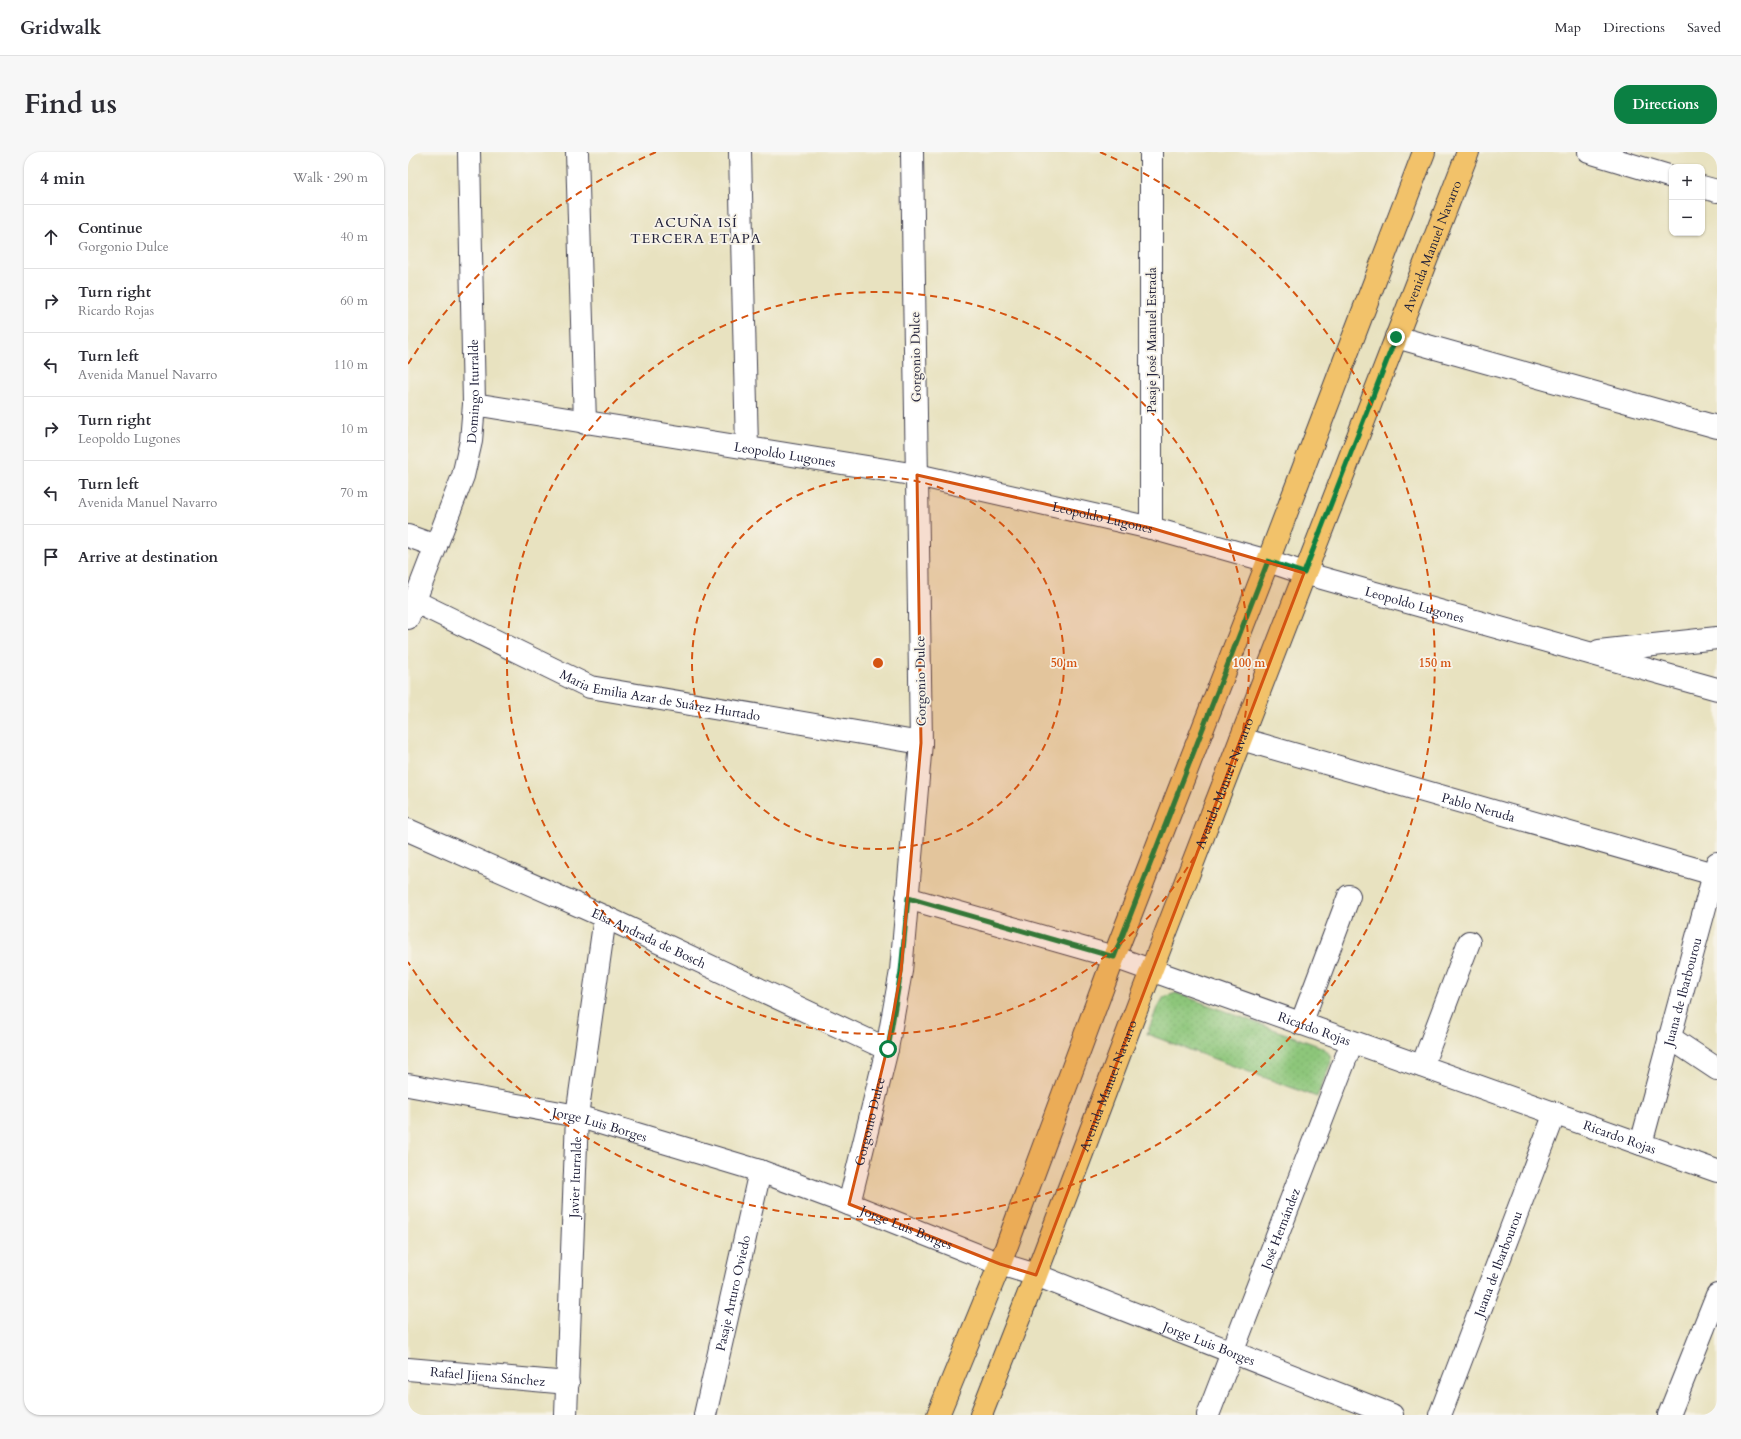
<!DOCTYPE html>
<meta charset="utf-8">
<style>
body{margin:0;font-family:Cardo,serif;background:#f7f7f7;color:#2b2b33}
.controls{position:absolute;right:12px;top:12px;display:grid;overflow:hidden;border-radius:8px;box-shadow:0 1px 3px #0004}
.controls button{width:36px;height:36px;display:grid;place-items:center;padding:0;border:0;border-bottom:1px solid #e1e1e2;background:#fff;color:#2b2b33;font:20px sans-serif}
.stop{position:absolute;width:12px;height:12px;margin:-9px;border:3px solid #0b8043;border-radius:50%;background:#fff}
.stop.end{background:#0b8043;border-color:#fff;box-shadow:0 1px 4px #0008}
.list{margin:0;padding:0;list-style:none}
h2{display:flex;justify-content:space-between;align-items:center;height:52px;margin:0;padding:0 16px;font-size:17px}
h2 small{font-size:13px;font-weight:400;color:#7c7c81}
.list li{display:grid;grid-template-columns:26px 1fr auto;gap:12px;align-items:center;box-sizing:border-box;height:64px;padding:0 16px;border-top:1px solid #e1e1e2}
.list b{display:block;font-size:15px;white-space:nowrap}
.list p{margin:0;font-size:13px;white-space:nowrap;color:#7c7c81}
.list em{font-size:13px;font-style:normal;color:#7c7c81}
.icon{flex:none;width:22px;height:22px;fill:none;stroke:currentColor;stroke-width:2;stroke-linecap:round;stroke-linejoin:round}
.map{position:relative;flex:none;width:1309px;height:1263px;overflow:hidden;border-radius:16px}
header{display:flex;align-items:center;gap:24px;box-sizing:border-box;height:56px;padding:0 20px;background:#fff;border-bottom:1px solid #e1e1e2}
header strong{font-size:19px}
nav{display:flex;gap:22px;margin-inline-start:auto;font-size:14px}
.intro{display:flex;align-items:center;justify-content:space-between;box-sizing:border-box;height:96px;padding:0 24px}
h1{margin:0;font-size:28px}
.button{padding:10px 18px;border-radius:16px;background:#0b8043;color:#fff;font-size:14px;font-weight:700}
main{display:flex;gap:24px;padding:0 24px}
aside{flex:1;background:#fff;border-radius:16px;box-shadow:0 1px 3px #0004}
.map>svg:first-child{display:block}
.grass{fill:url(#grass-dots);stroke:#58745a}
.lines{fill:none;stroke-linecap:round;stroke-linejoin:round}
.minor-casing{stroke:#403f4f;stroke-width:24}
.major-casing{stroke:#403f4f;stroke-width:24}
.minor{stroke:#fff;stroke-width:22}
.major{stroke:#f2c26a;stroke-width:22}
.route{stroke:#0b8043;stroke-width:5}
.marked{fill:#d45411;fill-opacity:0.2;stroke:#d45411;stroke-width:3;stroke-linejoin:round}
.ring{fill:none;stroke:#d45411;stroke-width:2;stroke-dasharray:7 5}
.labels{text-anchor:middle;stroke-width:3.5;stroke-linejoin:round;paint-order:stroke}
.street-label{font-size:13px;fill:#22223b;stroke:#f7f3e8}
.neighbourhood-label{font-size:14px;letter-spacing:1px;fill:#22223b;stroke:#f7f3e8}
.centre{fill:#d45411;stroke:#f7f3e8;stroke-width:2}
.ring-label{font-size:12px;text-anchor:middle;font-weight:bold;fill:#d45411;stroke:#f7f3e8;stroke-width:3.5;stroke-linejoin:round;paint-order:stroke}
</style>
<header>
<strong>Gridwalk</strong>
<nav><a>Map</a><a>Directions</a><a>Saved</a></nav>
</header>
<div class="intro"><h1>Find us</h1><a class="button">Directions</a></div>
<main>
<aside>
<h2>4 min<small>Walk · 290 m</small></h2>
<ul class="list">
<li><svg class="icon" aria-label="ahead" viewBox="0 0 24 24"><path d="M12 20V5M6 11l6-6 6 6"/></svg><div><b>Continue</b><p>Gorgonio Dulce</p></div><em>40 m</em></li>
<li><svg class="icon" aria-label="right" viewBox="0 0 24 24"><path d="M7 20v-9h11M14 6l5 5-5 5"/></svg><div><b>Turn right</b><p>Ricardo Rojas</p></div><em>60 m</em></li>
<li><svg class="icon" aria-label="left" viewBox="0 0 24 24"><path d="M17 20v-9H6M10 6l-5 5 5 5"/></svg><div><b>Turn left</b><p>Avenida Manuel Navarro</p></div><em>110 m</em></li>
<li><svg class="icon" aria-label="right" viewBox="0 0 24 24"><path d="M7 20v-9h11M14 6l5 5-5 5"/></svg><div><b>Turn right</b><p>Leopoldo Lugones</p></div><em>10 m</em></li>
<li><svg class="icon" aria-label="left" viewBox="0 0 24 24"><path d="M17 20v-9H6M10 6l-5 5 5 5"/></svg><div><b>Turn left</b><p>Avenida Manuel Navarro</p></div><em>70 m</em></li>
<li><svg class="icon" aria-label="arrive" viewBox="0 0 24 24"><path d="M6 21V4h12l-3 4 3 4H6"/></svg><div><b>Arrive at destination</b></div></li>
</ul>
</aside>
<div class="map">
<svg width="1309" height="1263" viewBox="0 0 1309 1263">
<defs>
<pattern id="grass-dots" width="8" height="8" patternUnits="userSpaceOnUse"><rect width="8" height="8" fill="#8dc67a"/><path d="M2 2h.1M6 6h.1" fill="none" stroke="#79aa6a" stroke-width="1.8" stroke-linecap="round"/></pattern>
</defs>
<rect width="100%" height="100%" fill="#f7f3e8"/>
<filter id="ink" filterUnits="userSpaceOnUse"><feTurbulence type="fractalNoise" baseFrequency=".025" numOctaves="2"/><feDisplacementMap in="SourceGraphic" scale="8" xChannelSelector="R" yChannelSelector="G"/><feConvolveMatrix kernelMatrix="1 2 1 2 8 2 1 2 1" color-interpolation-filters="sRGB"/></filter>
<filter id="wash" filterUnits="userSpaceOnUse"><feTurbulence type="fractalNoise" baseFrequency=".012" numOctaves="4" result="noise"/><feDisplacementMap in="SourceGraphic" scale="16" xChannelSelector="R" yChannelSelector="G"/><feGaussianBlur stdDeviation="0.9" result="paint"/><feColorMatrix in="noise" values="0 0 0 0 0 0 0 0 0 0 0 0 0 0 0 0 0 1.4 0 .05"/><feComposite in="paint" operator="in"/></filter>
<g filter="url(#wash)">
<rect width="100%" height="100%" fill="#e8e2c0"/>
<!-- grass -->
<path class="grass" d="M768,841L916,896L922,903L923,910L909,945L739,882L749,856L756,845Z"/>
</g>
<g filter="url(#ink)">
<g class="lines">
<defs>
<g id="minor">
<path d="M169,0L177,271"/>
<path d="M332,0L339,296"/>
<path d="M1181,0L1264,25"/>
<path d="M1294,35L1309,39"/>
<path d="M988,185L1309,275"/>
<path id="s1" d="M66,252L509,323L743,376L860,409L896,421L1309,537"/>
<path d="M743,376V0"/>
<path d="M0,384L28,394"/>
<path id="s2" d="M6,449L182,535L513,591"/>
<path id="s3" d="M0,466L55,324L63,289L66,252L61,0"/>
<path d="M1191,499L1309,486"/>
<path id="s4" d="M833,587L1309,723"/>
<path id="s5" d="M0,678L197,765L479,897"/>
<path id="s6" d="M499,746L706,805L1309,1019"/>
<path d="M893,872L941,744"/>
<path d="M1261,885L1309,917"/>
<path d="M1014,914L1061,790"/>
<path id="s7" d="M0,933L169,964L352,1019L441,1052L592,1112L628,1123L984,1263"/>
<path id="s8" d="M1233,992L1309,711"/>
<path id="s9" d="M441,1052L479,897L493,819L513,591L504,0"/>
<path id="s10" d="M0,1217L160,1231"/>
<path id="s11" d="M158,1263L169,964L197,765"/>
<path id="s12" d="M297,1263L352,1019"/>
<path id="s13" d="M800,1263L944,890"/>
<path id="s14" d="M1032,1263L1147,961"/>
<path d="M1261,1263L1309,1143"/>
</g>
<g id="major">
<path d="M530,1263L592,1112L706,805L860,409L1016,0"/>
<path id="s15" d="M573,1263L628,1123L743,819L1060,0"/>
</g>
</defs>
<!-- minor casing -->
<use href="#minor" class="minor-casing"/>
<!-- major casing -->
<use href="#major" class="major-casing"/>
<!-- minor -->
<use href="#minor" class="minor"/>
<!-- major -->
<use href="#major" class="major"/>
</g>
</g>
<g class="lines" filter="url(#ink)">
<!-- route -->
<path class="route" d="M480,897L493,819L500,746L706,805L860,409L896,421L988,185"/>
</g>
<!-- marked area -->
<path class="marked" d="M509,323L743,376L896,421L628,1123L592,1112L441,1052L479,897L493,819L513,591Z"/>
<!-- distance rings -->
<g class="ring">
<circle cx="470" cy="511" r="186"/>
<circle cx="470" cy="511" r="371"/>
<path d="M0 212A557 557 0 0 1 248 0M692 0A557 557 0 1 1 0 810"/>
</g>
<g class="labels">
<!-- street labels -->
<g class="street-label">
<text dy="5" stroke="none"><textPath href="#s15" startOffset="1253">Avenida Manuel Navarro</textPath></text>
<text transform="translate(743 188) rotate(-90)" y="5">Pasaje José Manuel Estrada</text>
<text transform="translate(507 205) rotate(-91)" y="5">Gorgonio Dulce</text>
<text dy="5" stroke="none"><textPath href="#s3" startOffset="238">Domingo Iturralde</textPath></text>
<text dy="5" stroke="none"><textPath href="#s1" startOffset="315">Leopoldo Lugones</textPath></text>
<text dy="5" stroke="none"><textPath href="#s1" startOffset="639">Leopoldo Lugones</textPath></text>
<text dy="5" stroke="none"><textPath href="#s1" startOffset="963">Leopoldo Lugones</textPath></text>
<text transform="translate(512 529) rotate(-91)" y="5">Gorgonio Dulce</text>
<text dy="5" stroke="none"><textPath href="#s2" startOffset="266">Maria Emilia Azar de Suárez Hurtado</textPath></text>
<text dy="5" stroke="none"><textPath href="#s15" startOffset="677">Avenida Manuel Navarro</textPath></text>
<text dy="5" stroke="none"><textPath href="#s4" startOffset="247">Pablo Neruda</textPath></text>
<text dy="5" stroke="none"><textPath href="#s5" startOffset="264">Elsa Andrada de Bosch</textPath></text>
<text dy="5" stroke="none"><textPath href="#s8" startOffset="158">Juana de Ibarbourou</textPath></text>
<text dy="5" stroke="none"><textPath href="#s6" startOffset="428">Ricardo Rojas</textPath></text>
<text dy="5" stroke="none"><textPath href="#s15" startOffset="353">Avenida Manuel Navarro</textPath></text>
<text dy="5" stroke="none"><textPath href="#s9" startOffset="85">Gorgonio Dulce</textPath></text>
<text dy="5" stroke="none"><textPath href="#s7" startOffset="196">Jorge Luis Borges</textPath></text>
<text dy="5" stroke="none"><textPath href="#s6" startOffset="752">Ricardo Rojas</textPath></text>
<text dy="5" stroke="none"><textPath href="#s11" startOffset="238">Javier Iturralde</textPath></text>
<text dy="5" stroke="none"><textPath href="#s7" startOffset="520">Jorge Luis Borges</textPath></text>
<text dy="5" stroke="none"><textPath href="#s13" startOffset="200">José Hernández</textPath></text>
<text dy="5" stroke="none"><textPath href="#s14" startOffset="162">Juana de Ibarbourou</textPath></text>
<text dy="5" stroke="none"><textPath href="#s12" startOffset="125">Pasaje Arturo Oviedo</textPath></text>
<text dy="5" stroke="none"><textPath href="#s7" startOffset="844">Jorge Luis Borges</textPath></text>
<text dy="5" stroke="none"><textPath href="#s10" startOffset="80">Rafael Jijena Sánchez</textPath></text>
</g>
<!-- neighbourhood labels -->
<g class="neighbourhood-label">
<text x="288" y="75">ACUÑA ISÍ<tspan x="288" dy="16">TERCERA ETAPA</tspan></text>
</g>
</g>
<circle cx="470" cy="511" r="6" class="centre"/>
<g class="ring-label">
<text x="656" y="515">50 m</text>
<text x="841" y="515">100 m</text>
<text x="1027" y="515">150 m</text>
</g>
</svg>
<div class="controls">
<button>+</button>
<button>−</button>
</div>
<div class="stop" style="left:480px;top:897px"></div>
<div class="stop end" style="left:988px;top:185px"></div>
</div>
</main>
